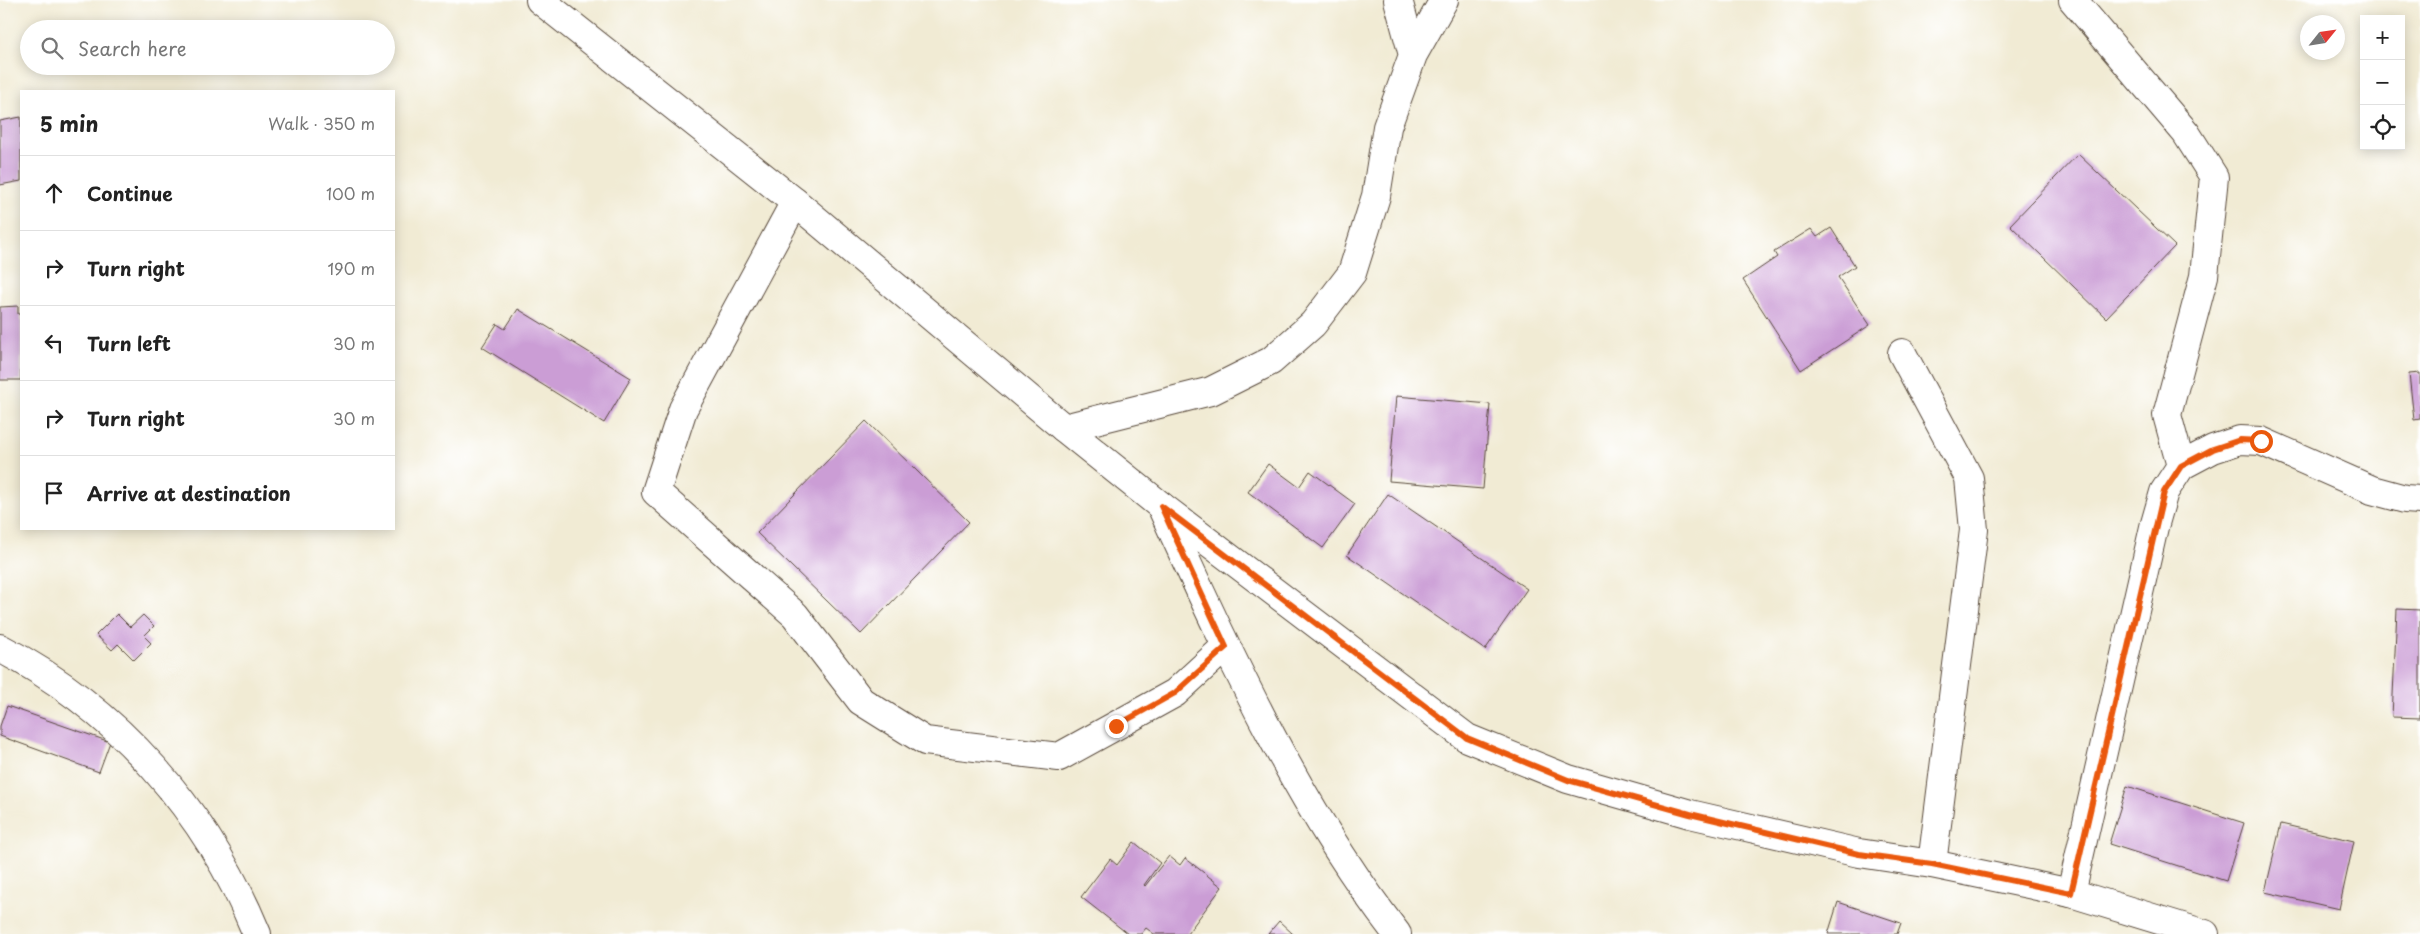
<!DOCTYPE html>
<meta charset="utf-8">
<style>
body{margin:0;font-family:"Playpen Sans",sans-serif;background:#f6f6f6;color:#222}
.controls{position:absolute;right:15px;top:15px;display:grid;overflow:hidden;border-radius:0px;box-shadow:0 2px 12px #0003}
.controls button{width:45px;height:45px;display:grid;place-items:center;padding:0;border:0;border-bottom:1px solid #e0e0e0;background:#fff;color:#222;font:25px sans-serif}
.compass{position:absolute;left:2300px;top:15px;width:45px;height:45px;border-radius:50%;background:#fff;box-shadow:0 2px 12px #0003;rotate:60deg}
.stop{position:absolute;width:15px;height:15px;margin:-11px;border:4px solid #ea580c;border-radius:50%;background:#fff}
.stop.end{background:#ea580c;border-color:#fff;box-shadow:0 1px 5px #0008}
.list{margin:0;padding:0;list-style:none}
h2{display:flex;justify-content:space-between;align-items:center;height:65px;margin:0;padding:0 20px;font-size:21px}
h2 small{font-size:16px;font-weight:400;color:#767676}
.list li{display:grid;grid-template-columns:32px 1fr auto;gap:15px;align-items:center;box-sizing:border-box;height:75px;padding:0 20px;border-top:1px solid #e0e0e0}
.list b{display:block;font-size:19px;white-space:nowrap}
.list em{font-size:16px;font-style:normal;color:#767676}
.icon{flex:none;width:28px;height:28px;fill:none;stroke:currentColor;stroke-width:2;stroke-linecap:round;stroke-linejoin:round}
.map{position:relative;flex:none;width:2420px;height:934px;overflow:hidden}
.search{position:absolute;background:#fff;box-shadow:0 2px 12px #0003;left:20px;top:20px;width:375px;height:55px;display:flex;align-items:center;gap:12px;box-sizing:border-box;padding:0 18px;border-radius:28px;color:#767676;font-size:19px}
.panel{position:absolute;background:#fff;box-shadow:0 2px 12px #0003;left:20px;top:90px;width:375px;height:440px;border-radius:0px}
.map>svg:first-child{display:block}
.building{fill:#cb9dd5}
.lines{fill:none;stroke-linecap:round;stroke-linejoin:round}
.minor-casing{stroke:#564739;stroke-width:30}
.major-casing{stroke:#564739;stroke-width:30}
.minor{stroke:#fff;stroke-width:28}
.major{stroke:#fff;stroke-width:28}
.route{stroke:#ea580c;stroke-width:6}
</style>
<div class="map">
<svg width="2420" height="934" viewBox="0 0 2420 934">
<rect width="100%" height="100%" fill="#fff"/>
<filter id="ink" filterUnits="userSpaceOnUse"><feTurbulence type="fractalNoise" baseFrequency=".02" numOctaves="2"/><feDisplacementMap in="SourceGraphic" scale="10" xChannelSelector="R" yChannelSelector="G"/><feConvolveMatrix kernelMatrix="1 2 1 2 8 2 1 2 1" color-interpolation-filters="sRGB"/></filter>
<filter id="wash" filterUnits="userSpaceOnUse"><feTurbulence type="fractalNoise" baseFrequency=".0096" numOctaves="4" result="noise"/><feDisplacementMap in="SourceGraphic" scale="20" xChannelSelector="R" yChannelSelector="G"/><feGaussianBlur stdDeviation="1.12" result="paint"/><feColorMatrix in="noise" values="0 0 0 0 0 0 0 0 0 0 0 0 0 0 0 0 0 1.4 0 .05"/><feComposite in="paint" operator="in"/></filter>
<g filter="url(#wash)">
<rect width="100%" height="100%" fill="#f1ebd4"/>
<g id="blocks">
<!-- building -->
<path class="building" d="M21,117V181L0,185V121Z
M2078,154L2175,246L2106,318L2010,225Z
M1831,228L1855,266L1838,277L1870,325L1801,370L1743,280L1777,257L1774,252L1811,229L1817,237Z
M18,306V314H21V380H0V307Z
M518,309L631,378L604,423L482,347L497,324L505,329Z
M2420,373V419L2414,420L2409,374Z
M1396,396L1490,404L1483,489L1389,481Z
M866,421L969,522L861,634L757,533Z
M1268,464L1299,487L1310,471L1355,504L1323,548L1248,492Z
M1388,494L1527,589L1485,650L1347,555Z
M2397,609L2420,610V718L2392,717Z
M117,614L130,627L143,615L154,626L144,636L151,643L134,660L118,644L112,650L96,635Z
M7,706L110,742L99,772L0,736V726Z
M2127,786L2244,823L2226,881L2109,844Z
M2281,824L2354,841L2339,909L2265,892Z
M1134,842L1160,863L1144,885L1145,886L1169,856L1180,865L1185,858L1222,887L1187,934H1154L1146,928L1141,934H1128L1081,897L1110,859L1117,865Z
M1838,902L1901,923L1897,934H1828Z
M1279,921L1293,934H1268Z"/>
</g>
</g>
<g filter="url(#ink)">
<use href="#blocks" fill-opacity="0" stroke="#564739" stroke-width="1"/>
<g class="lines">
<defs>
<path id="minor" d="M2073,0L2186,133L2214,177L2204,276L2167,415L2181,466
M1413,55L1444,0
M795,202L683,409L656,492L795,615L861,701L925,741L1059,757L1175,693L1225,647
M1902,353L1969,478L1974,530L1932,864
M1064,428L1211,391L1271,361L1313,324L1352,273L1376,196L1387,127L1413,55L1398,0
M1161,506C1229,654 1296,804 1397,934
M0,648C118,709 207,812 257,934
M2071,893L2154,527L2164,492L2181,466L2213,449L2240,440L2261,441L2372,490L2405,499L2420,500"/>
<path id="major" d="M540,0L795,202L1064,428L1161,506L1467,738L1568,779L1690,814L1859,853L1932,864L2071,893L2205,934"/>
</defs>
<!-- minor casing -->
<use href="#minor" class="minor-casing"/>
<!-- major casing -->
<use href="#major" class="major-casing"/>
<!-- minor -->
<use href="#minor" class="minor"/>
<!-- major -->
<use href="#major" class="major"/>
</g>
</g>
<g class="lines" filter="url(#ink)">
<!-- route -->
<path class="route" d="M1116,726L1175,693L1226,647L1161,506L1467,738L1568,780L1690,814L1859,854L1932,864L2071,893L2164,492L2181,466L2213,449L2240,440L2261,441"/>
</g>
</svg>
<div class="controls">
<button>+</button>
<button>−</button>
<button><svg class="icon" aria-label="locate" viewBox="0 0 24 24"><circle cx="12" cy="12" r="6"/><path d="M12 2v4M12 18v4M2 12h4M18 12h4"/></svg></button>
</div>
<svg class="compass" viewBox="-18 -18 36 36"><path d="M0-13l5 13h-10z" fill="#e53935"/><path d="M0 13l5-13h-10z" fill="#767676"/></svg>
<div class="stop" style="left:2261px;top:441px"></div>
<div class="stop end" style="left:1116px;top:726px"></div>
<div class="search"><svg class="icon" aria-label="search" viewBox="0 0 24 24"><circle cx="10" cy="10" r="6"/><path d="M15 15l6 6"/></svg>Search here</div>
<section class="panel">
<h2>5 min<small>Walk · 350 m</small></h2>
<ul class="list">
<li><svg class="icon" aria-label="ahead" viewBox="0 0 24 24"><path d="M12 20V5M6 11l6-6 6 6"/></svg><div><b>Continue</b></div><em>100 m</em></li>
<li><svg class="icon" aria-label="right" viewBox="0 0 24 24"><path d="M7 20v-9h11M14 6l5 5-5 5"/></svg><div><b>Turn right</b></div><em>190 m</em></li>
<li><svg class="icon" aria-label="left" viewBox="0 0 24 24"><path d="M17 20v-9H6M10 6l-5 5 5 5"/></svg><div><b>Turn left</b></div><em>30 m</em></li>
<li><svg class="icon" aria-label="right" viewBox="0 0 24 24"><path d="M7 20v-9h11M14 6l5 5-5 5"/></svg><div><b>Turn right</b></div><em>30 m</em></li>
<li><svg class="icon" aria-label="arrive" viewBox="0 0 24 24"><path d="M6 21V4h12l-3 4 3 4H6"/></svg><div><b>Arrive at destination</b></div></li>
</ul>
</section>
</div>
